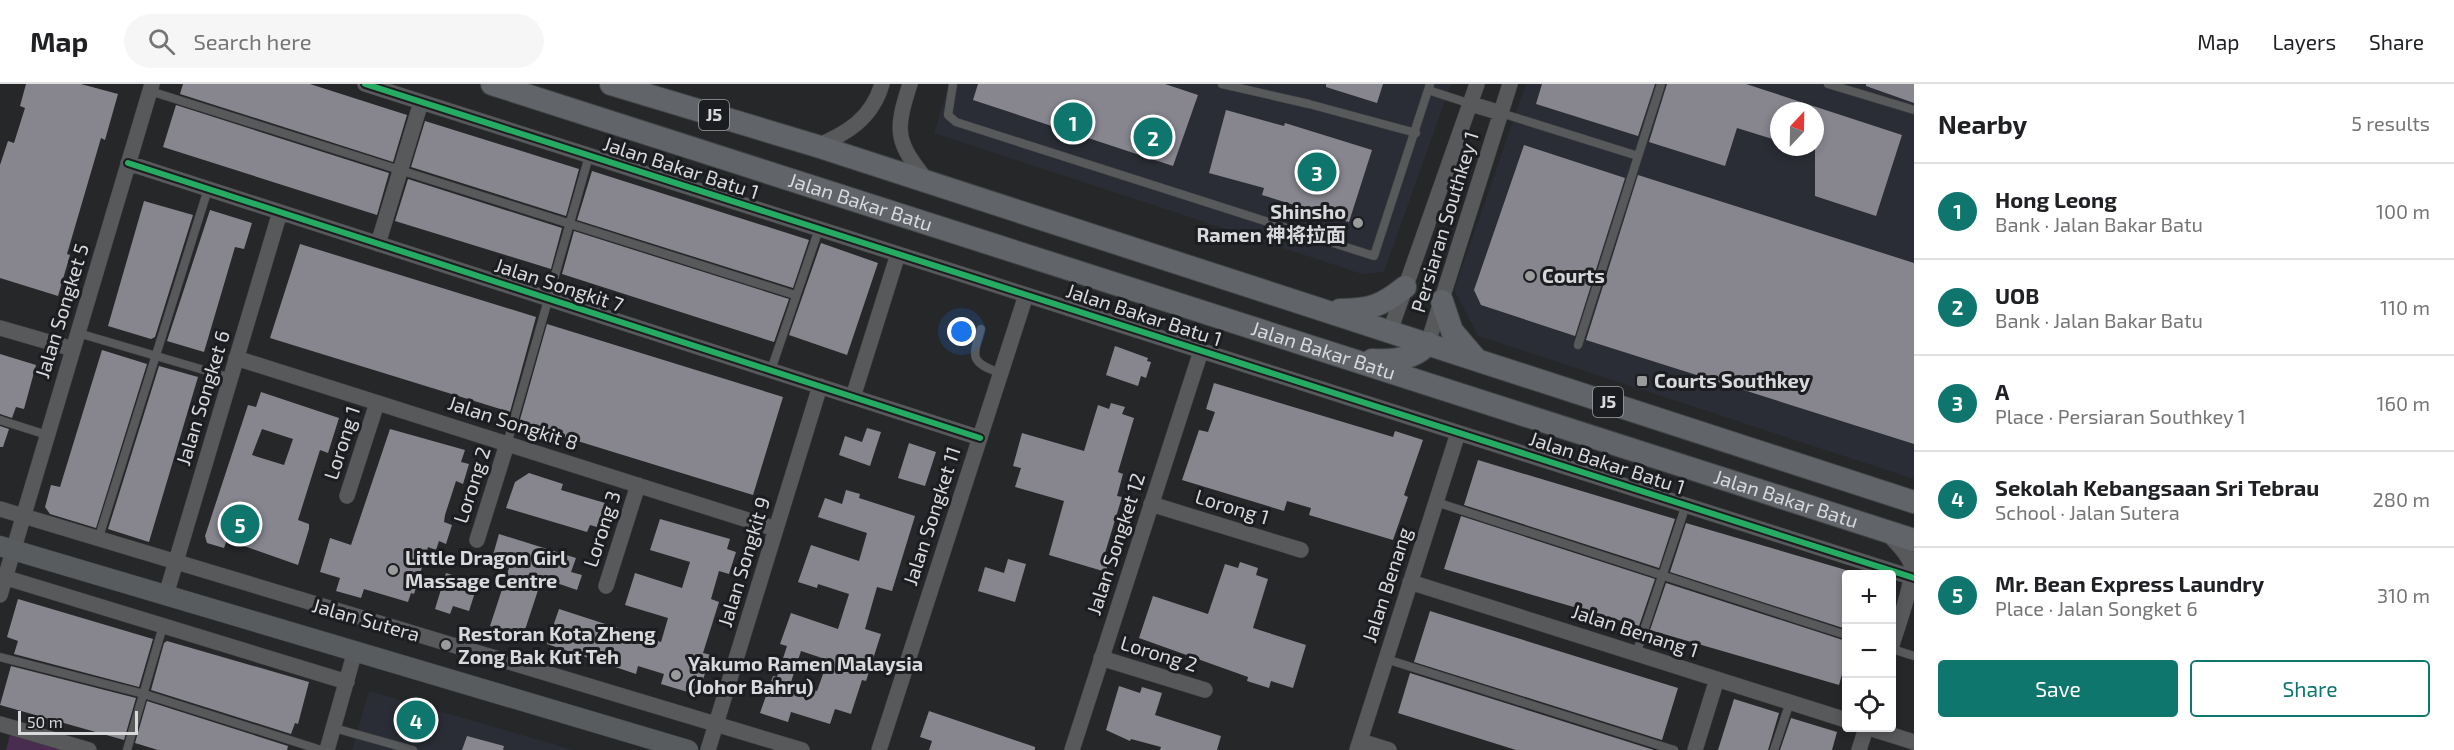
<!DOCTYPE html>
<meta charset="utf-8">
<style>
body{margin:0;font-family:"Exo 2","Noto Sans SC",sans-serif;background:#f6f6f6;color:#202124}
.controls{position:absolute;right:18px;bottom:18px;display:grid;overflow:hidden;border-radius:6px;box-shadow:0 3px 9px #0003}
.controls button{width:54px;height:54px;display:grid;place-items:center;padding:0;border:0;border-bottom:2px solid #e0e0e0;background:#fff;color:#202124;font:30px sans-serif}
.compass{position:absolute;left:1770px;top:18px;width:54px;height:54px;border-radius:50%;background:#fff;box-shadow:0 3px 9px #0003;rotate:22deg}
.scale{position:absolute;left:18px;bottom:15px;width:120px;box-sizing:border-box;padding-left:6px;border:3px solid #d8d9db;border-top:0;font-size:16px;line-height:21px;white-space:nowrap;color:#d8d9db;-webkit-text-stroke:4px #1b1d20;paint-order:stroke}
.you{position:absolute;left:962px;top:248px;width:21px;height:21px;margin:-15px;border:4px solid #fff;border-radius:50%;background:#1a73e8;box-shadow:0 0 0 9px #1a73e833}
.badge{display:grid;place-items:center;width:39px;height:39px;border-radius:50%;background:#0f766e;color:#fff;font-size:20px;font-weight:700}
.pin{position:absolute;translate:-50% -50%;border:3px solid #fff;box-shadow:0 2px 6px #0006}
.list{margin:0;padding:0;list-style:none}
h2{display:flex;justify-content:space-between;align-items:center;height:78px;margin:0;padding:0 24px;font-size:26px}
h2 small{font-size:20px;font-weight:400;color:#757577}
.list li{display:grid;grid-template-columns:39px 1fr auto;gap:18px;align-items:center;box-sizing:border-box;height:96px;padding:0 24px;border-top:2px solid #e0e0e0}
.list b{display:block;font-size:22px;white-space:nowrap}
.list p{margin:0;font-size:20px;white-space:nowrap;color:#757577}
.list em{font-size:20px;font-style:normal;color:#757577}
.actions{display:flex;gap:12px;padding:18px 24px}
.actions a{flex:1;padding:14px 0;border:2px solid #0f766e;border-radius:6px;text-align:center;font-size:21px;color:#0f766e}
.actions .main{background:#0f766e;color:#fff}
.icon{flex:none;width:33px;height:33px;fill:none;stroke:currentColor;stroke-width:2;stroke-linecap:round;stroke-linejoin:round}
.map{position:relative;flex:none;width:1914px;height:666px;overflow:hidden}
header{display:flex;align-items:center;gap:36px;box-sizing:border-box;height:84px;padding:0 30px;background:#fff;border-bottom:2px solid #e0e0e0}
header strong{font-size:28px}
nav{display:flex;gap:33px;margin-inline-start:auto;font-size:21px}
.search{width:420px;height:54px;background:#f6f6f6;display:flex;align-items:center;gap:15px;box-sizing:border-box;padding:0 21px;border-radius:33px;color:#757577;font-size:22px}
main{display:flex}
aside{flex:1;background:#fff}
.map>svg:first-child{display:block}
.built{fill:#2a2d35;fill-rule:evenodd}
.green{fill:#492d51}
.building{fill:#87868f;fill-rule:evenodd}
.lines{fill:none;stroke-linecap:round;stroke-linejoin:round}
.lane-casing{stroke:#434446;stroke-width:9}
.street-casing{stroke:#434446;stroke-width:16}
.secondary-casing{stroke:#434446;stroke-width:21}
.primary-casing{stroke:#434446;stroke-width:24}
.lane{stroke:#58595b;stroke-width:8}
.street{stroke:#58595b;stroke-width:15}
.secondary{stroke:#595c5f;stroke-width:20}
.primary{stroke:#61656a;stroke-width:22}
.cycleway-casing{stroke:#1b1d20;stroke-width:10}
.cycleway{stroke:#26ab63;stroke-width:6}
.poi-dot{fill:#9a9b9d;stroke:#1b1d20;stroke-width:2}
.labels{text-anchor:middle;stroke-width:6;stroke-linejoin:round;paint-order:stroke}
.shield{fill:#1b1d20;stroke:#9fa1a3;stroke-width:1.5}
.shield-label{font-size:18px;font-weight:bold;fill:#d8d9db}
.street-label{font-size:20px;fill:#d8d9db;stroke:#1b1d20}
.poi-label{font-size:20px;font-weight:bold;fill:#d8d9db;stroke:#1b1d20;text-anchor:start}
</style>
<header>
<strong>Map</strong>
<div class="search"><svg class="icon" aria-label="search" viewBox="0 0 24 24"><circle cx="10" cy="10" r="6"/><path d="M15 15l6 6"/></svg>Search here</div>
<nav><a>Map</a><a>Layers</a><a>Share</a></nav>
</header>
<main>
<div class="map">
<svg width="1914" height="666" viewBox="0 0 1914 666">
<rect width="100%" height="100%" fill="#262729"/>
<!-- built -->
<path class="built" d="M949,0H1451L1384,188L1362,190L934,49Z
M1526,0H1914V395L1478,252L1454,206ZM1779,27H1815V63H1779Z
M369,607L574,666H352Z"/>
<!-- green -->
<path class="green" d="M10,651L63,666H6Z"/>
<!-- building -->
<path class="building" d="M26,0H81L118,10L105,56L101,54L67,170L70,171L58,212L0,194V81L8,57L14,59L25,24L20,22Z
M183,0H310L407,31L393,78L180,10Z
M978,0H1165L1198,11L1173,82L973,16Z
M1326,0H1383L1377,19L1326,3Z
M1542,0H1655L1638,52L1536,20Z
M1667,0H1746L1902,51L1876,132L1815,112V27H1779V57L1737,44L1725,82L1649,58Z
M1866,0H1914V19L1866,2Z
M176,21L389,89L377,131L163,63Z
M1226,26L1284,42L1285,39L1372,66L1349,138L1262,111L1264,104L1209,89Z
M425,37L579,85L566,132L411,83Z
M1524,61L1625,94L1575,252L1481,221L1474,206Z
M592,87L809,156L793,204L577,136Z
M1638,91L1914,179V360L1586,256Z
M408,95L562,144L551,185L395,137Z
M144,117L193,131L155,253L151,255L108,242Z
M210,126L252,139L244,165L235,163L204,268L167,257Z
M574,147L789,215L774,258L562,190Z
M821,159L878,179L847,271L789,251Z
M300,160L536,233L510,328L270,254Z
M547,240L783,313L753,411L519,339Z
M1115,262L1148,274L1147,277L1151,278L1146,294L1141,292L1138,302L1106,291Z
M102,266L147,280L96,444L50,430L45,423L51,401L60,403Z
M0,270L36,281L24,325L16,323L12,334L0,330Z
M159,282L198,293L149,458L108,445Z
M1214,299L1393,353L1395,347L1423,356L1404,411L1408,413L1393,456L1309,431L1311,424L1287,417L1284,427L1182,396L1199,346L1208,348L1215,328L1206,325Z
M261,308L339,334L328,369L320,366L298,436L309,440V445L298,481L227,456L224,464L207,459L205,452L248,321L256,323ZM262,345L293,355L284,381L252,371Z
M1111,319L1125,323L1122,330L1134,334L1118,388L1123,390L1117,412L1122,413L1105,469L1110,470L1106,488L1049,471L1064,417L1015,403L1021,384L1013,382L1022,349L1084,367L1098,321L1109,325Z
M0,342L9,345L3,363H0Z
M867,344L881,348L870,382L839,371L845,352L862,358Z
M390,345L465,366L461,378L469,380L463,400L456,397L445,431L444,438L452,441L446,460L439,457L436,466L428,463L414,510L411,509L408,518L364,505L361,514L336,507L340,494L320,488L330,454L351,461Z
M909,359L936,368L925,402L898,394Z
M1478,376L1675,435L1659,484L1464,421Z
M529,389L563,400L561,406L605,419L597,443L590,441L587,448L506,424L515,398Z
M846,406L860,410L859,414L915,432L892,507L877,503L865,545L881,550L866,597L862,596L851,630L835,625L830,640L791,628L788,638L760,629L773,592L777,593L787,562L780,560L791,529L838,545L849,510L818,500L817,504L798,498L811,461L859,477L867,449L818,433L825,414L842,420ZM801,567L828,576L817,607L791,598Z
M1461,432L1655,495L1639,542L1444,485Z
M660,435L730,455L727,465L736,468L729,490L719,487L711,515L719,518L703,569L711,571L698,611L661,600L664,590L638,582L636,590L547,560L559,525L661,558L668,534L625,521L635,489L682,504L690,478L650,466Z
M1686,439L1846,486V545L1670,488Z
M499,450L576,474L571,488L582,491L577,506L542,494L523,552L490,542L509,484L491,478Z
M1008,475L1026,480L1015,518L978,507L985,483L1004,489Z
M1240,478L1258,484L1256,491L1268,495L1253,544L1306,561L1293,604L1271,597L1269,604L1247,597L1248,593L1139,554L1153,512L1208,530L1225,480L1238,484Z
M446,489L478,499L469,527L453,522L450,530L435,525Z
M1666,499L1846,557V576L1839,601L1650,546Z
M18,515L153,555L139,603L14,570L18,557L7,553Z
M1430,527L1678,604L1662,656L1414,578Z
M167,557L309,598L298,640L295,639L291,650L151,606L164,559Z
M11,582L136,614L124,656L0,621Z
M1410,589L1654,666H1516L1398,629Z
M1119,602L1140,609L1142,603L1162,609L1155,631L1221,652L1217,666H1160L1161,663L1131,655L1130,657L1106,646Z
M1734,615L1779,629L1768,666H1718Z
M147,617L288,662L287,666H158L135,659Z
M929,627L1035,663V666H929L932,657L920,653Z
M1791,634L1837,648L1832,666H1780Z
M467,652L504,662L503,666H462Z"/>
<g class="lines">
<defs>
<path id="lane" d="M953,0L948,31L956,38L1374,172L1430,0
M1222,0L1309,20L1416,49
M1828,0L1914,26
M1428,6L1471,20
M150,7L795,211
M1501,29L1638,72
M981,245C972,274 970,278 1000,289
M78,249L231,294
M1578,261L1661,0
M771,286L819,145
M0,336L47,351
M507,360L589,72
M1436,418L1846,551
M98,456L208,105
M1892,565L1914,572
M1636,570L1686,421
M0,573L144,610L321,666
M1386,575L1674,666
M334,644L413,666
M127,666L163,542
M1774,666L1790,618"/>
<path id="street" d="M365,0L1914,494
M910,0C894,49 896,58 928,98
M1471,20L1501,29
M817,62C848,49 872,34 882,0
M128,79L980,354
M378,160L421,18
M0,244L73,265
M1390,247L1477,0
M1428,259L1510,0
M236,274L776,445
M853,313L898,170
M347,412L377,319
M1151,420L1301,466
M0,425L802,666
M1888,450C1896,459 1907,468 1911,480C1914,499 1898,541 1892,561
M477,456L507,360
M0,492L347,598
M1410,498L1846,636
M606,502L638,401
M0,511L152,0
M166,511L280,128
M1101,574L1205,606
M0,640L89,666
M1869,644L1914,658
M1360,657L1389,666
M327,666L355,567
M708,666L820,302
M879,666L1026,211
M1072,666L1201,267
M1357,666L1458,349
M1695,666L1717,595
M1859,666L1866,644"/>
<path id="secondary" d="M0,462L688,666"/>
<g id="primary">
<path id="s1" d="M492,0L1914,456"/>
<path d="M611,0L817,62L1914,418"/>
<path d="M1442,217L1452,247L1475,274"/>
<path d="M1340,226C1369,226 1382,222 1405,203"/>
<path d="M1372,276C1391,277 1416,276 1428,259"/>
</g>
</defs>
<!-- lane casing -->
<use href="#lane" class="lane-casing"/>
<!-- street casing -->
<use href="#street" class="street-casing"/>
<!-- secondary casing -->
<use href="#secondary" class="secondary-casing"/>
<!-- primary casing -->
<use href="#primary" class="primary-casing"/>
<!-- lane -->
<use href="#lane" class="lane"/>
<!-- street -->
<use href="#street" class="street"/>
<!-- secondary -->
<use href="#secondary" class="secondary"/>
<!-- primary -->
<use href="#primary" class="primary"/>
<defs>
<path id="cycleway" d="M365,0L1914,494
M128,79L980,354"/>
</defs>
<!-- cycleway casing -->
<use href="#cycleway" class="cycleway-casing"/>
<!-- cycleway -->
<use href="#cycleway" class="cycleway"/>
</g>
<!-- markers -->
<g class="poi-dot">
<circle cx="1358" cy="139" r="6"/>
<circle cx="1530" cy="192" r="6"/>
<rect x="1636" y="291" width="12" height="12" rx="3"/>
<circle cx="393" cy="486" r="6"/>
<circle cx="446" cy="561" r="6"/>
<circle cx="676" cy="591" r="6"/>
</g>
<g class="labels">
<!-- shield labels -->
<g class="shield">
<rect x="699" y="16" width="30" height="30" rx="4.5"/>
<rect x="1593" y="303" width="30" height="30" rx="4.5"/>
</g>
<g class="shield-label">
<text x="714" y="37">J5</text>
<text x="1608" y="324">J5</text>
</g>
<!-- street labels -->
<g class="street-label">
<text transform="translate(681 84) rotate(18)" y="7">Jalan Bakar Batu 1</text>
<text dy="7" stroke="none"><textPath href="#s1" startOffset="387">Jalan Bakar Batu</textPath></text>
<text transform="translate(1445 138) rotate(-73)" y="7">Persiaran Southkey 1</text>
<text transform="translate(559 201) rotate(18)" y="7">Jalan Songkit 7</text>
<text transform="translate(62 227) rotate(-73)" y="7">Jalan Songket 5</text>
<text transform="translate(1144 231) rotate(18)" y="7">Jalan Bakar Batu 1</text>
<text dy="7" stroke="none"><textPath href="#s1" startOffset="873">Jalan Bakar Batu</textPath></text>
<text transform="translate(203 314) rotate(-73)" y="7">Jalan Songket 6</text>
<text transform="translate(513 339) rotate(18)" y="7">Jalan Songkit 8</text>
<text transform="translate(342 359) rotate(-72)" y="7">Lorong 1</text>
<text transform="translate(1607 379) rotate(18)" y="7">Jalan Bakar Batu 1</text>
<text transform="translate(472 401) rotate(-72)" y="7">Lorong 2</text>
<text dy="7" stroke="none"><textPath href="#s1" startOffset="1359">Jalan Bakar Batu</textPath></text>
<text transform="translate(1232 423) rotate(17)" y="7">Lorong 1</text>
<text transform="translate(932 432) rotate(-72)" y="7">Jalan Songket 11</text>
<text transform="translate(602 445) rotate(-72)" y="7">Lorong 3</text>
<text transform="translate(1116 460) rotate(-72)" y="7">Jalan Songket 12</text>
<text transform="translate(744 478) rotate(-73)" y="7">Jalan Songkit 9</text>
<text transform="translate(1387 501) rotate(-72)" y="7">Jalan Benang</text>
<text transform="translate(366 536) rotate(16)" y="7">Jalan Sutera</text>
<text transform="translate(1635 547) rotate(18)" y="7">Jalan Benang 1</text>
<text transform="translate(1159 570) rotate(17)" y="7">Lorong 2</text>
</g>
<!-- poi labels -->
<g class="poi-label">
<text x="1346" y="135" text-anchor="end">Shinsho<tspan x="1346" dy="23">Ramen 神将拉面</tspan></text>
<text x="1542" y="199">Courts</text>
<text x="1654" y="304">Courts Southkey</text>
<text x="405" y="481">Little Dragon Girl<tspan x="405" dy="23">Massage Centre</tspan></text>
<text x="458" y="557">Restoran Kota Zheng<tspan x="458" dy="23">Zong Bak Kut Teh</tspan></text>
<text x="688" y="587">Yakumo Ramen Malaysia<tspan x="688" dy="23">(Johor Bahru)</tspan></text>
</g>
</g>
</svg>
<div class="controls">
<button>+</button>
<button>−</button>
<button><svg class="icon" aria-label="locate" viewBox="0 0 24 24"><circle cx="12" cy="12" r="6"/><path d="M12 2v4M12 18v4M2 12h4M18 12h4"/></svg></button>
</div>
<svg class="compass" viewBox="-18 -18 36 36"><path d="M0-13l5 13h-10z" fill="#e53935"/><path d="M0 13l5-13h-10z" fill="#757577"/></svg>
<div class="scale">50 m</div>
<div class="you"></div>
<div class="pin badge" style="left:1073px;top:38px">1</div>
<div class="pin badge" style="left:1153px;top:53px">2</div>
<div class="pin badge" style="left:1317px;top:88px">3</div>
<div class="pin badge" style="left:416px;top:636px">4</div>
<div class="pin badge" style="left:240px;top:440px">5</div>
</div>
<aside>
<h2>Nearby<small>5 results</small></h2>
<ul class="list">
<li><span class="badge">1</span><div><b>Hong Leong</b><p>Bank · Jalan Bakar Batu</p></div><em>100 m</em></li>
<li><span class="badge">2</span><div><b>UOB</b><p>Bank · Jalan Bakar Batu</p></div><em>110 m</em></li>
<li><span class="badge">3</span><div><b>A</b><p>Place · Persiaran Southkey 1</p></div><em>160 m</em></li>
<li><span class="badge">4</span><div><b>Sekolah Kebangsaan Sri Tebrau</b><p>School · Jalan Sutera</p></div><em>280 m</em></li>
<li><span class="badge">5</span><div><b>Mr. Bean Express Laundry</b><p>Place · Jalan Songket 6</p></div><em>310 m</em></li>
</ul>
<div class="actions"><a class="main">Save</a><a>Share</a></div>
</aside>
</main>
